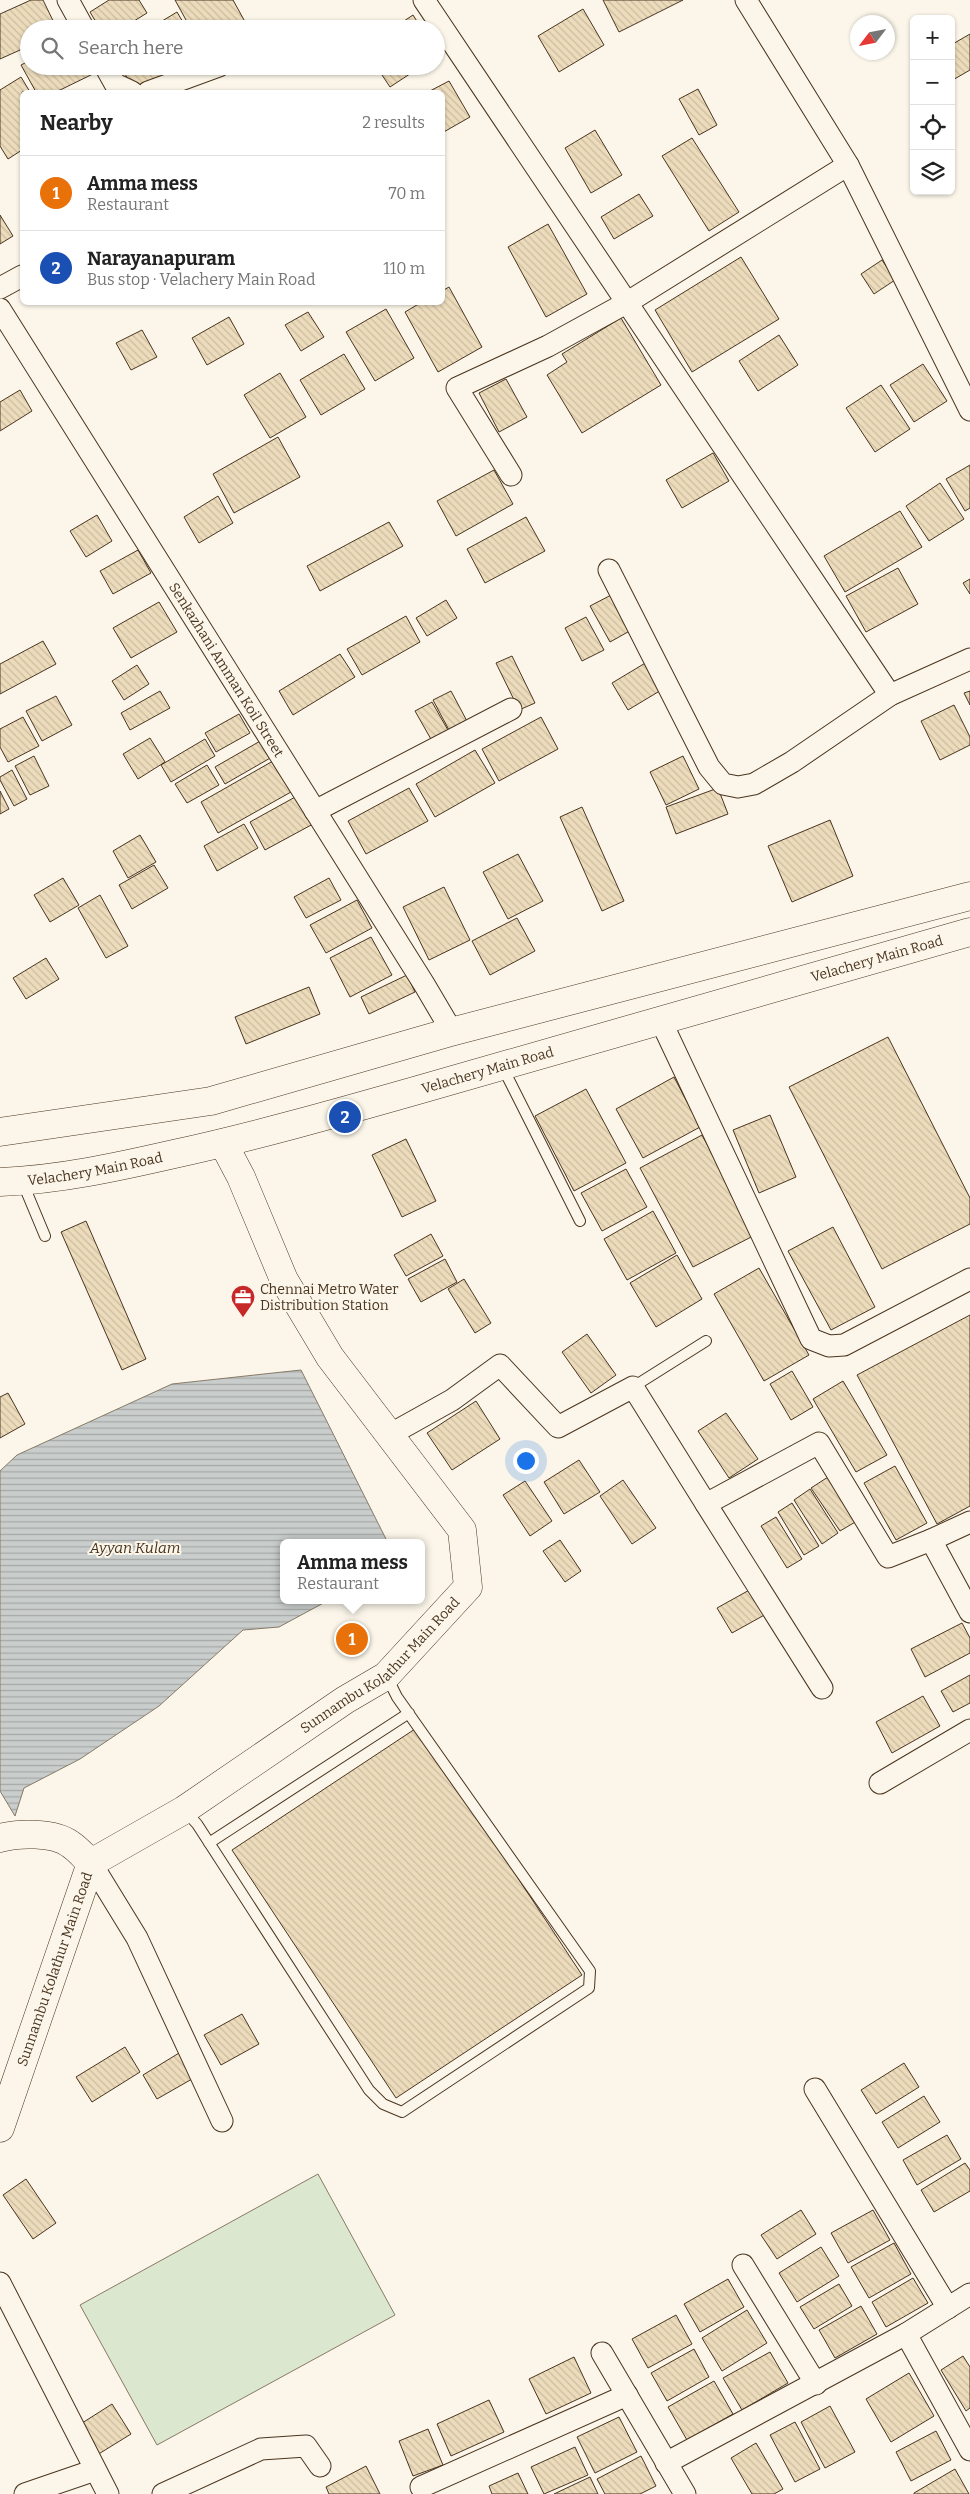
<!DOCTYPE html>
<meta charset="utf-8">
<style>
body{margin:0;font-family:Bitter,serif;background:#f2f2f2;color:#222}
.controls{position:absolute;right:15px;top:15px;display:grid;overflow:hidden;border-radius:8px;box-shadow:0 1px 4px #0004}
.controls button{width:45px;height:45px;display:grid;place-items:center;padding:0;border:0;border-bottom:1px solid #e0e0e0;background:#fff;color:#222;font:25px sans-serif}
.compass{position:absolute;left:850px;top:15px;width:45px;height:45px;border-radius:50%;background:#fff;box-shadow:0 1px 4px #0004;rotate:238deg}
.you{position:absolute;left:525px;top:1460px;width:18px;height:18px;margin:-12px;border:4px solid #fff;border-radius:50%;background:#1a73e8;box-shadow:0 0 0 8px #1a73e833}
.badge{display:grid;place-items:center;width:32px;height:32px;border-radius:50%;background:#c62828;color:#fff;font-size:16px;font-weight:700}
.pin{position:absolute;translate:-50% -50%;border:2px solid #fff;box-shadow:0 1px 5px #0006}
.popup{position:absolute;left:280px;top:1539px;width:145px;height:65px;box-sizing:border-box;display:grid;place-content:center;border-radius:8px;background:#fff;filter:drop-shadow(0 1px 4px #0005);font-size:16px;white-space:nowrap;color:#767676}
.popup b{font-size:19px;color:#222}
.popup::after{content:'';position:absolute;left:50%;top:100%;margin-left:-10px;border:10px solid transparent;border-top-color:#fff}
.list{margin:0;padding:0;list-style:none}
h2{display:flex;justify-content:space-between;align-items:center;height:65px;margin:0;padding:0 20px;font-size:21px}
h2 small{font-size:16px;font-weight:400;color:#767676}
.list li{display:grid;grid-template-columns:32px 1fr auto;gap:15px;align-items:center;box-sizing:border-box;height:75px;padding:0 20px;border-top:1px solid #e0e0e0}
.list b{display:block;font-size:19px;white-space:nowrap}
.list p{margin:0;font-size:16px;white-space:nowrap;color:#767676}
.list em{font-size:16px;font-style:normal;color:#767676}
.icon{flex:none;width:28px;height:28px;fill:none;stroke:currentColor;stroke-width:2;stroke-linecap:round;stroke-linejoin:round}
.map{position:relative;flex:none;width:970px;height:2494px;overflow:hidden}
.search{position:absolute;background:#fff;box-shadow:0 1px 4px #0004;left:20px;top:20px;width:425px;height:55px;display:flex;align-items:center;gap:12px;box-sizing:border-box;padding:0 18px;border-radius:28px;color:#767676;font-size:19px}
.panel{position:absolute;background:#fff;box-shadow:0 1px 4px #0004;left:20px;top:90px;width:425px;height:215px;border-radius:8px}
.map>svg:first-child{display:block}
.pitch{fill:#dce7d0;stroke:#887966}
.water{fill:url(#water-rules);stroke:#887966}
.building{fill:url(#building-back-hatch);stroke:#4a3520}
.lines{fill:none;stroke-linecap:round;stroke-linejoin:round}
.lane-casing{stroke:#4a3520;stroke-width:12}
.street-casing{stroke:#4a3520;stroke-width:23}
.secondary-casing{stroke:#4a3520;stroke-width:29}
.primary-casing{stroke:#4a3520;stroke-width:29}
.lane{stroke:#fbf6e9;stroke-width:10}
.street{stroke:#fbf6e9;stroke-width:21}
.secondary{stroke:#fbf6e9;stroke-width:28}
.primary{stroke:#fbf6e9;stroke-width:28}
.labels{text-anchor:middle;stroke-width:4;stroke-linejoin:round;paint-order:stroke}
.street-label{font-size:14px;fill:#4a3520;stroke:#fbf6e9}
.poi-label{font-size:14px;fill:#4a3520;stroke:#fbf6e9;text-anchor:start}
.water-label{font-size:15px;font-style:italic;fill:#4a3520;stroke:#fbf6e9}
</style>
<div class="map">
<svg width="970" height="2494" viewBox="0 0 970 2494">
<defs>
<pattern id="water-rules" width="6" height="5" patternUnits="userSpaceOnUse" patternTransform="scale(1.25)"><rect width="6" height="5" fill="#c9cecd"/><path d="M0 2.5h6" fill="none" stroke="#a5a8a6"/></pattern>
<pattern id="building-back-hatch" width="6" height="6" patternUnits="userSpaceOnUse" patternTransform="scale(1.25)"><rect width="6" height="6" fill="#ecdcbc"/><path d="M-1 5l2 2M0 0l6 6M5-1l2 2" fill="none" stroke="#ccbda1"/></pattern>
</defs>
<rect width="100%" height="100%" fill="#fbf6e9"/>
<!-- pitch -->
<path class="pitch" d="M318,2174L395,2315L157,2445L80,2305Z"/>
<!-- water -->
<path class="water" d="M301,1370L388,1543H283V1600H329L279,1627L243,1630L159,1706L80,1759L24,1788L15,1816L0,1791V1471L17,1455L172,1384Z"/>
<!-- building -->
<path class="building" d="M31,0H43L57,29H29V46L0,59V14Z
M109,0H139L147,13L121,29H100L90,12Z
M175,0H233L249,29H191Z
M603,0H683L619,32Z
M583,9L604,45L559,72L538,36Z
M177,12L187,29H149Z
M413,15L422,29H392Z
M970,34V70L951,81V45Z
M29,61V66H96L99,71L56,92H36L21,65Z
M125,66H159L164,75L134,91L122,68Z
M170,66H204L179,81Z
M376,66H422L390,87Z
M21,77L30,92H22V150L8,159L0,146V90Z
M449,81L470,117L442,133V92H428Z
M698,89L717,125L699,135L679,99Z
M595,130L622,175L591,193L565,148Z
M692,138L739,212L709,231L662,156Z
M639,194L653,216L614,239L601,217Z
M0,215L13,236L0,244Z
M548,224L587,294L546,317L508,247Z
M741,257L779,319L692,372L655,310Z
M882,260L895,280L874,294L861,274Z
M449,287L482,347L438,372L405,312L422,302H442V291Z
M386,309L414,358L375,381L346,332Z
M308,312L324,337L301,351L285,325Z
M229,317L244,344L207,365L192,338Z
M621,318L661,385L582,433L547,375L567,362L562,354Z
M142,330L157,357L131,370L116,343Z
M779,335L798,365L758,391L739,361Z
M344,354L365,389L321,415L300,380Z
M923,364L947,401L914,422L890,385Z
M280,373L306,417L270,438L244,395Z
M506,379L527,417L499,432L479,393Z
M881,385L910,429L875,452L846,408Z
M20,390L32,411L0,431V402Z
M278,437L300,477L234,513L213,474Z
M713,453L729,481L682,508L666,480Z
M970,465V508L965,511L946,479Z
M494,470L513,504L456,536L437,501Z
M940,483L964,519L929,541L906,506Z
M218,496L233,523L199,543L184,517Z
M900,511L922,547L845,592L824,556Z
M97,515L112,541L86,557L70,531Z
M526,517L545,551L485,583L467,549Z
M389,522L403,546L320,591L307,566Z
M138,550L151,573L113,594L100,571Z
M898,568L918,604L866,632L846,596Z
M970,579V594L963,583Z
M615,593L635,628L610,642L590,606Z
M446,600L457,618L427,636L416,618Z
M159,602L177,632L131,658L113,628Z
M406,616L420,642L362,675L347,649Z
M586,617L604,650L582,661L565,628Z
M43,641L56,664L0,694V664Z
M340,654L355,677L293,715L279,691Z
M512,656L535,703L519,710L496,663Z
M647,662L663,689L628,710L612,683Z
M137,665L149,684L124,700L112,681Z
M160,691L170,708L130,730L121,713Z
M451,691L468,723L450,732L433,700Z
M970,691V705L964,693Z
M56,696L72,725L42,741L26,711Z
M432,702L449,732L432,741L415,711Z
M954,705L970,737V745L940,760L921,721Z
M239,714L250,733L216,752L205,733Z
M23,717L39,746L8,762L0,747V729Z
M541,717L558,749L499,781L482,749Z
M150,738L165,762L138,779L123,754Z
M205,739L215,756L171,782L161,765Z
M262,740L272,757L225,784L215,767Z
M475,750L495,783L435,817L416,784Z
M34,756L49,786L30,795L15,766Z
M683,756L699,789L666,805L650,772Z
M273,761L291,792L218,833L201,802Z
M207,765L219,785L187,803L175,784Z
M12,770L27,799L14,806L0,780V777Z
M409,788L428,821L366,854L348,821Z
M718,788L728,814L676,834L666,807Z
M0,791L9,809L0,814Z
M297,796L313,824L265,850L250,822Z
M582,807L624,901L602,911L560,817Z
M830,820L853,876L792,902L768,846Z
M244,824L258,848L217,871L204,846Z
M140,835L156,862L128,878L113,851Z
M518,854L543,901L508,919L483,872Z
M154,865L168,888L132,909L119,885Z
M63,878L79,905L50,922L34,895Z
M329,878L341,900L306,918L294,897Z
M444,887L470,940L429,960L403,907Z
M100,895L128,946L106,958L78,908Z
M357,900L372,928L326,953L310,925Z
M517,918L535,951L490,975L472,941Z
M371,937L392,975L350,997L330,958Z
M46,958L59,979L26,999L13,978Z
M407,975L415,992L369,1014L361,997Z
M309,987L320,1014L246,1044L235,1017Z
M888,1037L970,1198V1224L882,1269L789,1087Z
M674,1077L700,1127L643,1158L616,1109Z
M586,1089L626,1163L574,1191L535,1116Z
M770,1115L796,1177L759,1193L733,1130Z
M702,1135L755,1235L693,1267L640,1168Z
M406,1139L436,1201L402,1217L372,1155Z
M626,1169L647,1207L602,1231L581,1193Z
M653,1211L676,1253L627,1280L604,1239Z
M86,1221L146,1359L122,1370L61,1232Z
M833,1227L875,1307L831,1330L788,1251Z
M431,1234L443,1256L406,1276L394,1255Z
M677,1255L702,1299L656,1327L630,1283Z
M445,1259L457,1282L421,1302L408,1279Z
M759,1268L809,1355L764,1381L714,1294Z
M464,1279L491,1323L475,1333L448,1289Z
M970,1315V1506L937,1524L857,1375Z
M587,1334L616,1375L591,1393L562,1352Z
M792,1371L813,1407L791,1420L770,1384Z
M843,1381L887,1455L856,1472L813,1399Z
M8,1393L25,1424L0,1438V1397Z
M476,1401L500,1439L452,1470L427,1433Z
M726,1413L758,1459L729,1478L698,1431Z
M579,1460L600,1492L564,1514L544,1482Z
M895,1466L927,1523L896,1540L864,1483Z
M828,1477L857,1521L840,1531L811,1488Z
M623,1480L656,1528L632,1544L600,1496Z
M525,1481L552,1521L530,1536L503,1495Z
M810,1489L838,1533L822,1544L794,1500Z
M792,1503L819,1546L804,1555L778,1512Z
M776,1517L802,1559L787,1568L761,1526Z
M560,1540L581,1571L565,1582L543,1551Z
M753,1588L768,1613L732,1633L717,1608Z
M962,1623L970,1638V1653L925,1677L911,1649Z
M970,1675V1703L953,1712L941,1691Z
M923,1696L940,1726L892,1753L876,1722Z
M418,1727L582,1975L396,2098L232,1850Z
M242,2014L259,2044L221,2065L204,2035Z
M125,2047L140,2072L92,2102L76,2077Z
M184,2050L199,2075L157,2099L143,2075Z
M904,2063L919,2087L876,2114L861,2090Z
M924,2096L940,2122L898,2148L882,2122Z
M947,2135L961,2159L917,2185L903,2160Z
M965,2163L970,2170V2191L934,2212L921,2190Z
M26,2179L56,2223L33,2239L3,2195Z
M801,2210L816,2234L777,2259L761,2235Z
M873,2210L890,2240L848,2263L831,2233Z
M894,2243L911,2274L869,2298L851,2267Z
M821,2247L839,2276L797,2302L779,2273Z
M913,2278L928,2303L886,2327L872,2302Z
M728,2279L744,2307L700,2332L684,2304Z
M839,2284L852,2306L814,2329L800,2307Z
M861,2306L877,2334L835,2358L819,2330Z
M747,2310L767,2343L722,2371L702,2338Z
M676,2315L692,2344L648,2368L632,2339Z
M694,2349L709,2377L667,2401L651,2373Z
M770,2352L788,2383L742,2410L723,2378Z
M963,2356L970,2367V2408L966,2411L941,2370Z
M574,2357L591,2393L546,2414L529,2379Z
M909,2373L934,2416L891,2442L866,2399Z
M714,2381L733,2414L687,2440L668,2407Z
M489,2400L504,2432L451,2456L437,2424Z
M112,2404L131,2434L97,2455L79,2425Z
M830,2406L855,2452L825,2468L801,2422Z
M619,2417L637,2452L595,2473L577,2437Z
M795,2422L820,2469L795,2482L770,2435Z
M428,2429L443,2465L413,2476L399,2441Z
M936,2431L951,2460L911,2481L896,2452Z
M756,2443L783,2489L774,2494H752L731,2458Z
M575,2447L588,2475L544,2494L531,2467Z
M641,2456L656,2486L640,2494H605L597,2479Z
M366,2466L380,2494H329L326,2487Z
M955,2469L969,2494H914V2493Z
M518,2473L528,2494H492L489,2486Z
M590,2477L598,2494H554Z"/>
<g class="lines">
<defs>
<path id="lane" d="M503,1068L580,1221
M22,1181L45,1236
M633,1387L706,1341
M185,1811L197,1824L369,2090L383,2104L402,2112L589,1988L590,1971L397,1697L387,1677
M209,1843L409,1713"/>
<g id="street">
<path d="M68,0L84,29"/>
<path d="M424,0L890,695"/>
<path d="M746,0L848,165L970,410"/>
<path d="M105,66L115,84L132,92"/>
<path d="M148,92L219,66"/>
<path d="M0,288L22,276"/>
<path id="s1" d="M0,309L424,984L447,1023V1033"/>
<path d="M511,475L457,388L548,346L628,302L848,165"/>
<path d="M609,570L709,767L723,784L738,787L754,784L792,762L890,695L970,659"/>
<path d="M315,811L511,709"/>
<path d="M660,1019L811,1339L829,1346L844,1345L970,1279"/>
<path d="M391,1434L452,1400L500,1365L558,1427L633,1387L706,1504L819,1443L888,1557L931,1540L970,1612"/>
<path d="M706,1504L822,1688"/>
<path d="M931,1540L970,1522"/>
<path d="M880,1783L970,1730"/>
<path d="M91,1863L137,1938L222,2121"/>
<path d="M815,2089L948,2308"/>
<path d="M743,2265L816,2384"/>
<path d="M0,2283L108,2494"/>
<path d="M906,2334L970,2450"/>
<path d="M602,2353L685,2494"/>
<path d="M666,2463L906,2334L970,2294"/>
<path d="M421,2487L627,2395"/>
<path d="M25,2494L95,2470"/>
<path d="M163,2494L261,2449L306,2446L320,2466"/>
</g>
<g id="secondary">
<path d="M0,1838C18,1833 54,1832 70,1844C78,1849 84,1857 91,1863"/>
<path id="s2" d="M0,2128L91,1863L184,1810L345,1700L386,1676L468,1587L462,1530L330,1357L284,1280L241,1177L223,1143"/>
</g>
<g id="primary">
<path d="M0,1132L211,1101L447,1033L970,896"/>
<path id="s3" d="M0,1182C58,1180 117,1167 174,1154C256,1136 337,1113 418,1090C602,1037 786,984 970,932"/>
</g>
</defs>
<!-- lane casing -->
<use href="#lane" class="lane-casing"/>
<!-- street casing -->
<use href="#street" class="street-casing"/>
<!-- secondary casing -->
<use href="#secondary" class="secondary-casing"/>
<!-- primary casing -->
<use href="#primary" class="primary-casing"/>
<!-- lane -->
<use href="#lane" class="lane"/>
<!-- street -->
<use href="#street" class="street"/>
<!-- secondary -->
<use href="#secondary" class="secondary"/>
<!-- primary -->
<use href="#primary" class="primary"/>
</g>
<!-- icons -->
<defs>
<symbol id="office-pin" viewBox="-11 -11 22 30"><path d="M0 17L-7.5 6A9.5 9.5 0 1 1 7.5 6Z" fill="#c62828" stroke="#fbf6e9"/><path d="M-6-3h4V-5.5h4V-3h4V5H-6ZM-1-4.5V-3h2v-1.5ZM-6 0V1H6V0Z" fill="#fff"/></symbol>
</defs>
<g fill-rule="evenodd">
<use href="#office-pin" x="229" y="1283" width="28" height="38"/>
</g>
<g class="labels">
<!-- street labels -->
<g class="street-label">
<text dy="5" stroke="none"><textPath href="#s1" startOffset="426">Senkazhani Amman Koil Street</textPath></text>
<text dy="5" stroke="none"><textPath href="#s3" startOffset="906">Velachery Main Road</textPath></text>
<text dy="5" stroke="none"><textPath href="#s3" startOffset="501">Velachery Main Road</textPath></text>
<text dy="5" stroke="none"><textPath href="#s3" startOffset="96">Velachery Main Road</textPath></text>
<text dy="5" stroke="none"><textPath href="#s2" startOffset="632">Sunnambu Kolathur Main Road</textPath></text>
<text dy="5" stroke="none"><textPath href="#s2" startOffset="168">Sunnambu Kolathur Main Road</textPath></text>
</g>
<!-- poi labels -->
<g class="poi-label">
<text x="260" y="1294">Chennai Metro Water<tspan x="260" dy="16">Distribution Station</tspan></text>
</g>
<!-- water labels -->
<g class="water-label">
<text x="135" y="1553">Ayyan Kulam</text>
</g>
</g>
</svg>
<div class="controls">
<button>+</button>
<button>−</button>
<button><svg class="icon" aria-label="locate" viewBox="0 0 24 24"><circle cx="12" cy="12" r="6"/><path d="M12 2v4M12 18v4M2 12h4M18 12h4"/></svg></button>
<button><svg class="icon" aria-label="layers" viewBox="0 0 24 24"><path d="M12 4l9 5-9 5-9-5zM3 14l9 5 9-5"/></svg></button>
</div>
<svg class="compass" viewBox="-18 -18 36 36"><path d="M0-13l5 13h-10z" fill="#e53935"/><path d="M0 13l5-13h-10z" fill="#767676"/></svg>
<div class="you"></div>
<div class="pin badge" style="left:352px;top:1639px;background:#e8710a">1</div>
<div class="popup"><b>Amma mess</b>Restaurant</div>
<div class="pin badge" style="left:345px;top:1117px;background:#1a4fb4">2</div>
<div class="search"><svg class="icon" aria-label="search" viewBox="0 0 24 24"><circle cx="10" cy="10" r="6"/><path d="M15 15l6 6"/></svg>Search here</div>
<section class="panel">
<h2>Nearby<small>2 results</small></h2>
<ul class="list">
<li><span class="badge" style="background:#e8710a">1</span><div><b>Amma mess</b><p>Restaurant</p></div><em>70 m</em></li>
<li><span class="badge" style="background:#1a4fb4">2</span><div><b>Narayanapuram</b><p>Bus stop · Velachery Main Road</p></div><em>110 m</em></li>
</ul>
</section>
</div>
